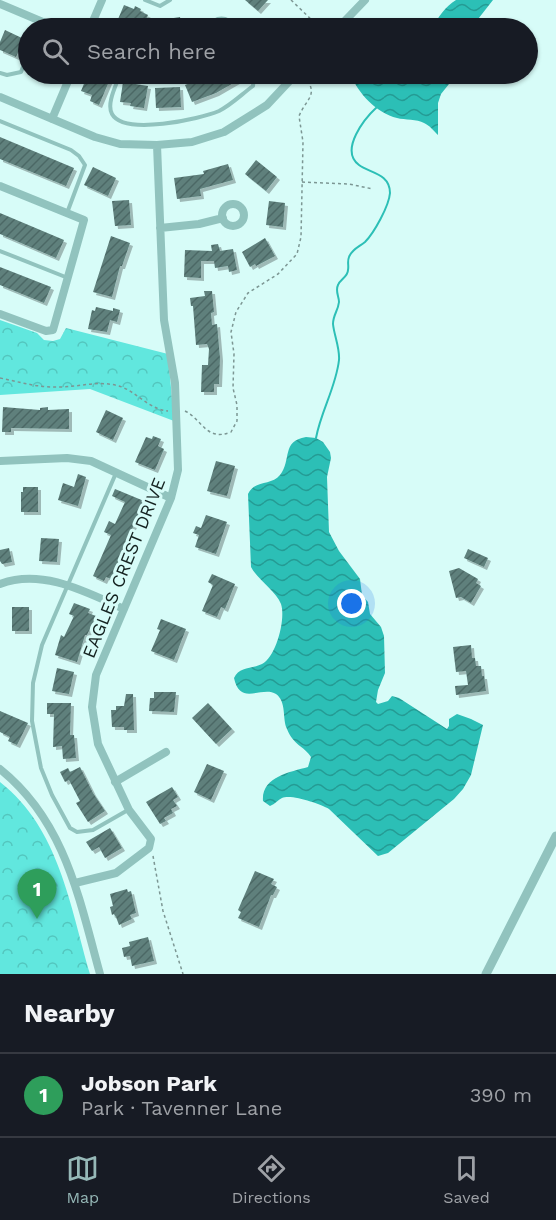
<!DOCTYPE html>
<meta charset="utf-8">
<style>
body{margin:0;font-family:"Work Sans",sans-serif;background:#20242c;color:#f1f3f6}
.you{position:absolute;left:352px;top:604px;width:21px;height:21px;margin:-15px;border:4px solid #fff;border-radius:50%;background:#1a73e8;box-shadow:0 0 0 9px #1a73e833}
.badge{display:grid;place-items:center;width:39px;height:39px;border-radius:50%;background:#96b8b7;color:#fff;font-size:20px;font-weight:700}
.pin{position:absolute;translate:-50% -50px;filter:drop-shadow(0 2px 3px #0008)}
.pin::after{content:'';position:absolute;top:32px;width:21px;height:18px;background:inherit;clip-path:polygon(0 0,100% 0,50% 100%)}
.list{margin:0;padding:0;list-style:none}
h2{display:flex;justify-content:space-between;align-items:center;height:78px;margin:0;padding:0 24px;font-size:26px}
h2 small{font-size:20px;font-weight:400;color:#9ea1a6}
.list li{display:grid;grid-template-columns:39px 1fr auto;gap:18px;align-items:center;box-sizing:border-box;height:84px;padding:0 24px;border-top:2px solid #363941}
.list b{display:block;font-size:22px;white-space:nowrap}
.list p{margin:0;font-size:20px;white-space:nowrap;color:#9ea1a6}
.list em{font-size:20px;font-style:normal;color:#9ea1a6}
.icon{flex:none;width:33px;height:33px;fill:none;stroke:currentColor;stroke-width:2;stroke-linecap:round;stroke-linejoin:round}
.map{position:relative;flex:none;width:556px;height:974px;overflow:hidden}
.search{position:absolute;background:#171b24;box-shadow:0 2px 4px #0004;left:18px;right:18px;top:18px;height:66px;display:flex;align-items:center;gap:15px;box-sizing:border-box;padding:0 21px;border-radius:33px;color:#9ea1a6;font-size:22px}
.sheet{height:162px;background:#171b24}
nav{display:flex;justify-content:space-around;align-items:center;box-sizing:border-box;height:84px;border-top:2px solid #363941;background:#171b24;font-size:16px;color:#9ea1a6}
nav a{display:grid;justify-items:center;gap:3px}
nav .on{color:#96b8b7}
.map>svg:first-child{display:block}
.park{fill:url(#park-crowns)}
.water{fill:url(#water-waves)}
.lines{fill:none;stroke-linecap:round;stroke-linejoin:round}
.stream{stroke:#2cbfb6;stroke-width:2}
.building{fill:url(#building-hatch);filter:url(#shadow)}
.path{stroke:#7c9693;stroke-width:1.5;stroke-dasharray:3 3;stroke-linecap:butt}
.service{stroke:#91c3be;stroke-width:4}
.minor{stroke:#91c3be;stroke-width:8}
.tertiary{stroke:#91c3be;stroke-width:9}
.labels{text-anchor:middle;stroke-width:6;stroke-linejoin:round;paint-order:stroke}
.street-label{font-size:18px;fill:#142220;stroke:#d7fcf8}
</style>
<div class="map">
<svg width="556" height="974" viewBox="0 0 556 974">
<defs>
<pattern id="park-crowns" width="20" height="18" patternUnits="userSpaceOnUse" patternTransform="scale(1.5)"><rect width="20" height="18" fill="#61e7de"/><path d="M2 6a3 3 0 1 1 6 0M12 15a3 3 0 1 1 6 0" fill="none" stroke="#53c6be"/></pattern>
<pattern id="water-waves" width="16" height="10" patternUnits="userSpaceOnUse" patternTransform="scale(1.5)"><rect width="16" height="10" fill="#2cbfb6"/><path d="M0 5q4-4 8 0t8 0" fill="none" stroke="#249b94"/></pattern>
<pattern id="building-hatch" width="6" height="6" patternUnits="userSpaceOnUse" patternTransform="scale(1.5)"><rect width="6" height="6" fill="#5e807c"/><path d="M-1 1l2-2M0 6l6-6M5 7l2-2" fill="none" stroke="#4c6865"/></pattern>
<filter id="shadow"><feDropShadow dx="3" dy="3" stdDeviation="0" flood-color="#0004"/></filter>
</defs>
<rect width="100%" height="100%" fill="#d7fcf8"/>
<!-- park -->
<path class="park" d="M0,320L37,333L44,340L53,341L60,339L66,328L168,354L174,421L90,389L0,395Z
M0,782C59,828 70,906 90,974H0Z"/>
<!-- water -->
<path class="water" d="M456,0H493L471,28H433C437,18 446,6 456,0Z
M351,74H457L441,94L438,103V135C434,131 429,125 424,123C417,119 405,120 397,118C377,113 357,93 351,74Z
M306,437L316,438L323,442L330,452L331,458L327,477L329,532L339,551L360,579L362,595L368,602L370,614L381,627L384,636L385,673L378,690L376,702L378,704L388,701L392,696L399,698L447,729L449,726V719L457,714L471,719L483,725L471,775L463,789L454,799L388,853L378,856L329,809C320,804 292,794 282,798C278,800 275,804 270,806L263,801C261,777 290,772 308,767L311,757C304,746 293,745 287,729C282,719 287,702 276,694C262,685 240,707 234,678C239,666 252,669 262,664C276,657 286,619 281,604C276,591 258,580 251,567L248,494C254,480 271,486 280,475C292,460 281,441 306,437Z"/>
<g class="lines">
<!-- stream -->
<path class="stream" d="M316,438C321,411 336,387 339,360C340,348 334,335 333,324C333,315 338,311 339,302C339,296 335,291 338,285C340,279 348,277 348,270C349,265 347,262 349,257C352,249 359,247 365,242C374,233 389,206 390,193C390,173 369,173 359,165C339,150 365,118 377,107"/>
</g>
<!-- building -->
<path class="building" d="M245,0H268L258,11Z
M124,5L134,9L135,6L141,9L140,11L148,15L142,28H127L116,24Z
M180,17L182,28H157L155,21Z
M5,30L24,39L16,57L0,50V42Z
M88,74H97L110,79L99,105L90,101L92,95L81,91Z
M214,74H249L216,93L192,102L185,85Z
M123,82L148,86L144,108L130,106L131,103L120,102Z
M180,87L181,107L156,108L155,88Z
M0,137L74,168L66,186L0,159Z
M256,160L277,177L266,191L245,174Z
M228,164L233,180L200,189L201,196L177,199L174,178L204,174L203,171Z
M93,167L116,178L108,196L84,185Z
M129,200L131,225L115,226L112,201Z
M269,201L285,203L283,227L266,225Z
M0,213L64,240L56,258L0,234Z
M111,236L130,243L122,266H120L112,297L93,292Z
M265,238L275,256L256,266L255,264L250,267L242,252Z
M218,244L220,251L233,249L237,270L229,272L228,266L215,268L214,261H201V278L184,277L185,250L212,251L211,245Z
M0,267L51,287L44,303L0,285Z
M204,291H212L214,312L211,313L212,325L217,324L220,358L219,384H214V392H201L202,365H208L209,349L207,344L196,345L193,306H191L190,298L205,296Z
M96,307L113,311V308L120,310L117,322L110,320L107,332L88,329L92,310L95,311Z
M3,407L40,410V408L48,407V410L69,409V429L11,428V432H2Z
M106,410L123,418L113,440L96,432Z
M153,436L161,439L158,446L164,449L155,470L135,462L146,437L152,439Z
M216,461L235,466L227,496L207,491Z
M78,474L86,477L78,506L58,500L63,483L74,487Z
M23,487H38V512H21V492H23Z
M115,489L144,501L111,579L106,577L104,581L93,576L111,535L104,532L109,521L115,524L125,502L112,496Z
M206,515L227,522L216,554L195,547L199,535L193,533L196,526L201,528Z
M41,538L59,539L57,562L39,561Z
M9,548L12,562L2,564L0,561V550Z
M468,549L488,558L484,567L464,558Z
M459,568L478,579L476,583L481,586L471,603L461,597L456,598L449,571Z
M212,574L235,584L225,609L221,607L217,617L202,611L213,585L208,582Z
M74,603L90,609L88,613L96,616L87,635H85L77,662L55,655L61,635L64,637L74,616L69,614Z
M12,607H29V631H12Z
M161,619L186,629L174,660L151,651L160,630L157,629Z
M471,645L472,658H475L476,666H481L482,676H484L486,691L456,695L455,686L468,685L466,671L456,672L453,647Z
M57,668L74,672L69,694L52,691Z
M154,692H176L174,712L149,711L150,698H154Z
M126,694H133L134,730H124V727H112L111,710H116V706H124Z
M47,703H71L70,735H74L76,758L63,759L62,746L53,747L54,714H47Z
M208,703L232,729L216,744L192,718Z
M0,711L28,723L17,745L8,741L10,737L0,732Z
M207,764L224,771L211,800L194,792Z
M80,767L93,793L105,811L88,822L76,803L80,801L69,780L65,782L60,772L68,768L70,772Z
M172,787L178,797L173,800L177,806L171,809L173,813L164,818L166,821L160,824L146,802Z
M110,828L122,848L105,858L99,847L92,851L86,842Z
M255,871L274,879L271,884L277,887L273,895H271L259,927L238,918L241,912L238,910Z
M127,889L128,892L131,891L136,913L130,915L132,919L119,925L116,917L114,914L112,915L110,907L113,906L110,894Z
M148,937L154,961L132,966L130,956L124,957L122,948L130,946L129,942Z"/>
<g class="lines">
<!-- path -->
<path class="path" d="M291,0L317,25V28
M302,182L349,184L373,189
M0,378C20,382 39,388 59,387C80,387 98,380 119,386C136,391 148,409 168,411
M185,411C202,419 206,442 231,432L237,421V405L233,388L234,354L231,332L236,312L248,293L278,274L297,254L301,237L303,142L299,116C306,99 320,94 304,77
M153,856L163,911L183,974"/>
<!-- service -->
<path class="service" d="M145,0L160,6L170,0
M0,73L7,75L21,72L28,54
M120,74C117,84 106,103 112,114C124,136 200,119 219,111C231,105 242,94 253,86L254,74
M0,121L71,150L79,156L85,165L67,213
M0,251L68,278
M116,473L42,645L33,683L32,721L41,768L52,795L70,828L77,832L93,830L128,810"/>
<!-- minor -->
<path class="minor" d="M0,4L57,28
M90,28L102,0
M211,28C216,18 227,18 232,28
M338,28L365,0
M0,97L95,137L120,144L157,145L192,142L224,132L267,105L296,74
M52,119L71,74
M0,186L84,220L53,330L46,331L0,314
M222 215a11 11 0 1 1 22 0a11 11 0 1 1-22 0Z
M160,228L199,224L223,218
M0,461L67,458L91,461L171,498
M0,584C42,568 86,592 124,609
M0,769C65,821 79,898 100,974
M115,782L166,752
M75,883L116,873L149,848L151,839L129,810L98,744L92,707L96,675L171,498L178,470L175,383L164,320L157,145"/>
<!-- tertiary -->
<path class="tertiary" d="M486,974L556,836"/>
</g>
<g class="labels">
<!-- street labels -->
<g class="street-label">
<text transform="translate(124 568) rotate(-68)" y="6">EAGLES CREST DRIVE</text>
</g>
</g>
</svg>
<div class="you"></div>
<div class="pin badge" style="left:37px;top:919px;background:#2e9e5b">1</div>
<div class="search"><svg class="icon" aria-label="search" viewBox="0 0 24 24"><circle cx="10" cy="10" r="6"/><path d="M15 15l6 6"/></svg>Search here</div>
</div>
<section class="sheet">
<h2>Nearby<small></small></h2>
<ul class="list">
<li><span class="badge" style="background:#2e9e5b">1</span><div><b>Jobson Park</b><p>Park · Tavenner Lane</p></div><em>390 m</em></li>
</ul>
</section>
<nav>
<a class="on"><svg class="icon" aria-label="map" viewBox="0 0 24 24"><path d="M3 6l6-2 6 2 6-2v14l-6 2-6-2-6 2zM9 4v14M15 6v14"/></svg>Map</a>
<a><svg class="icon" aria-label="directions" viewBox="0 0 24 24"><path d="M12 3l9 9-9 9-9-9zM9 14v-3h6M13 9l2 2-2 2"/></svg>Directions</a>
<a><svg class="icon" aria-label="saved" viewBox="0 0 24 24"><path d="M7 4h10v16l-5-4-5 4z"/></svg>Saved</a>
</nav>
